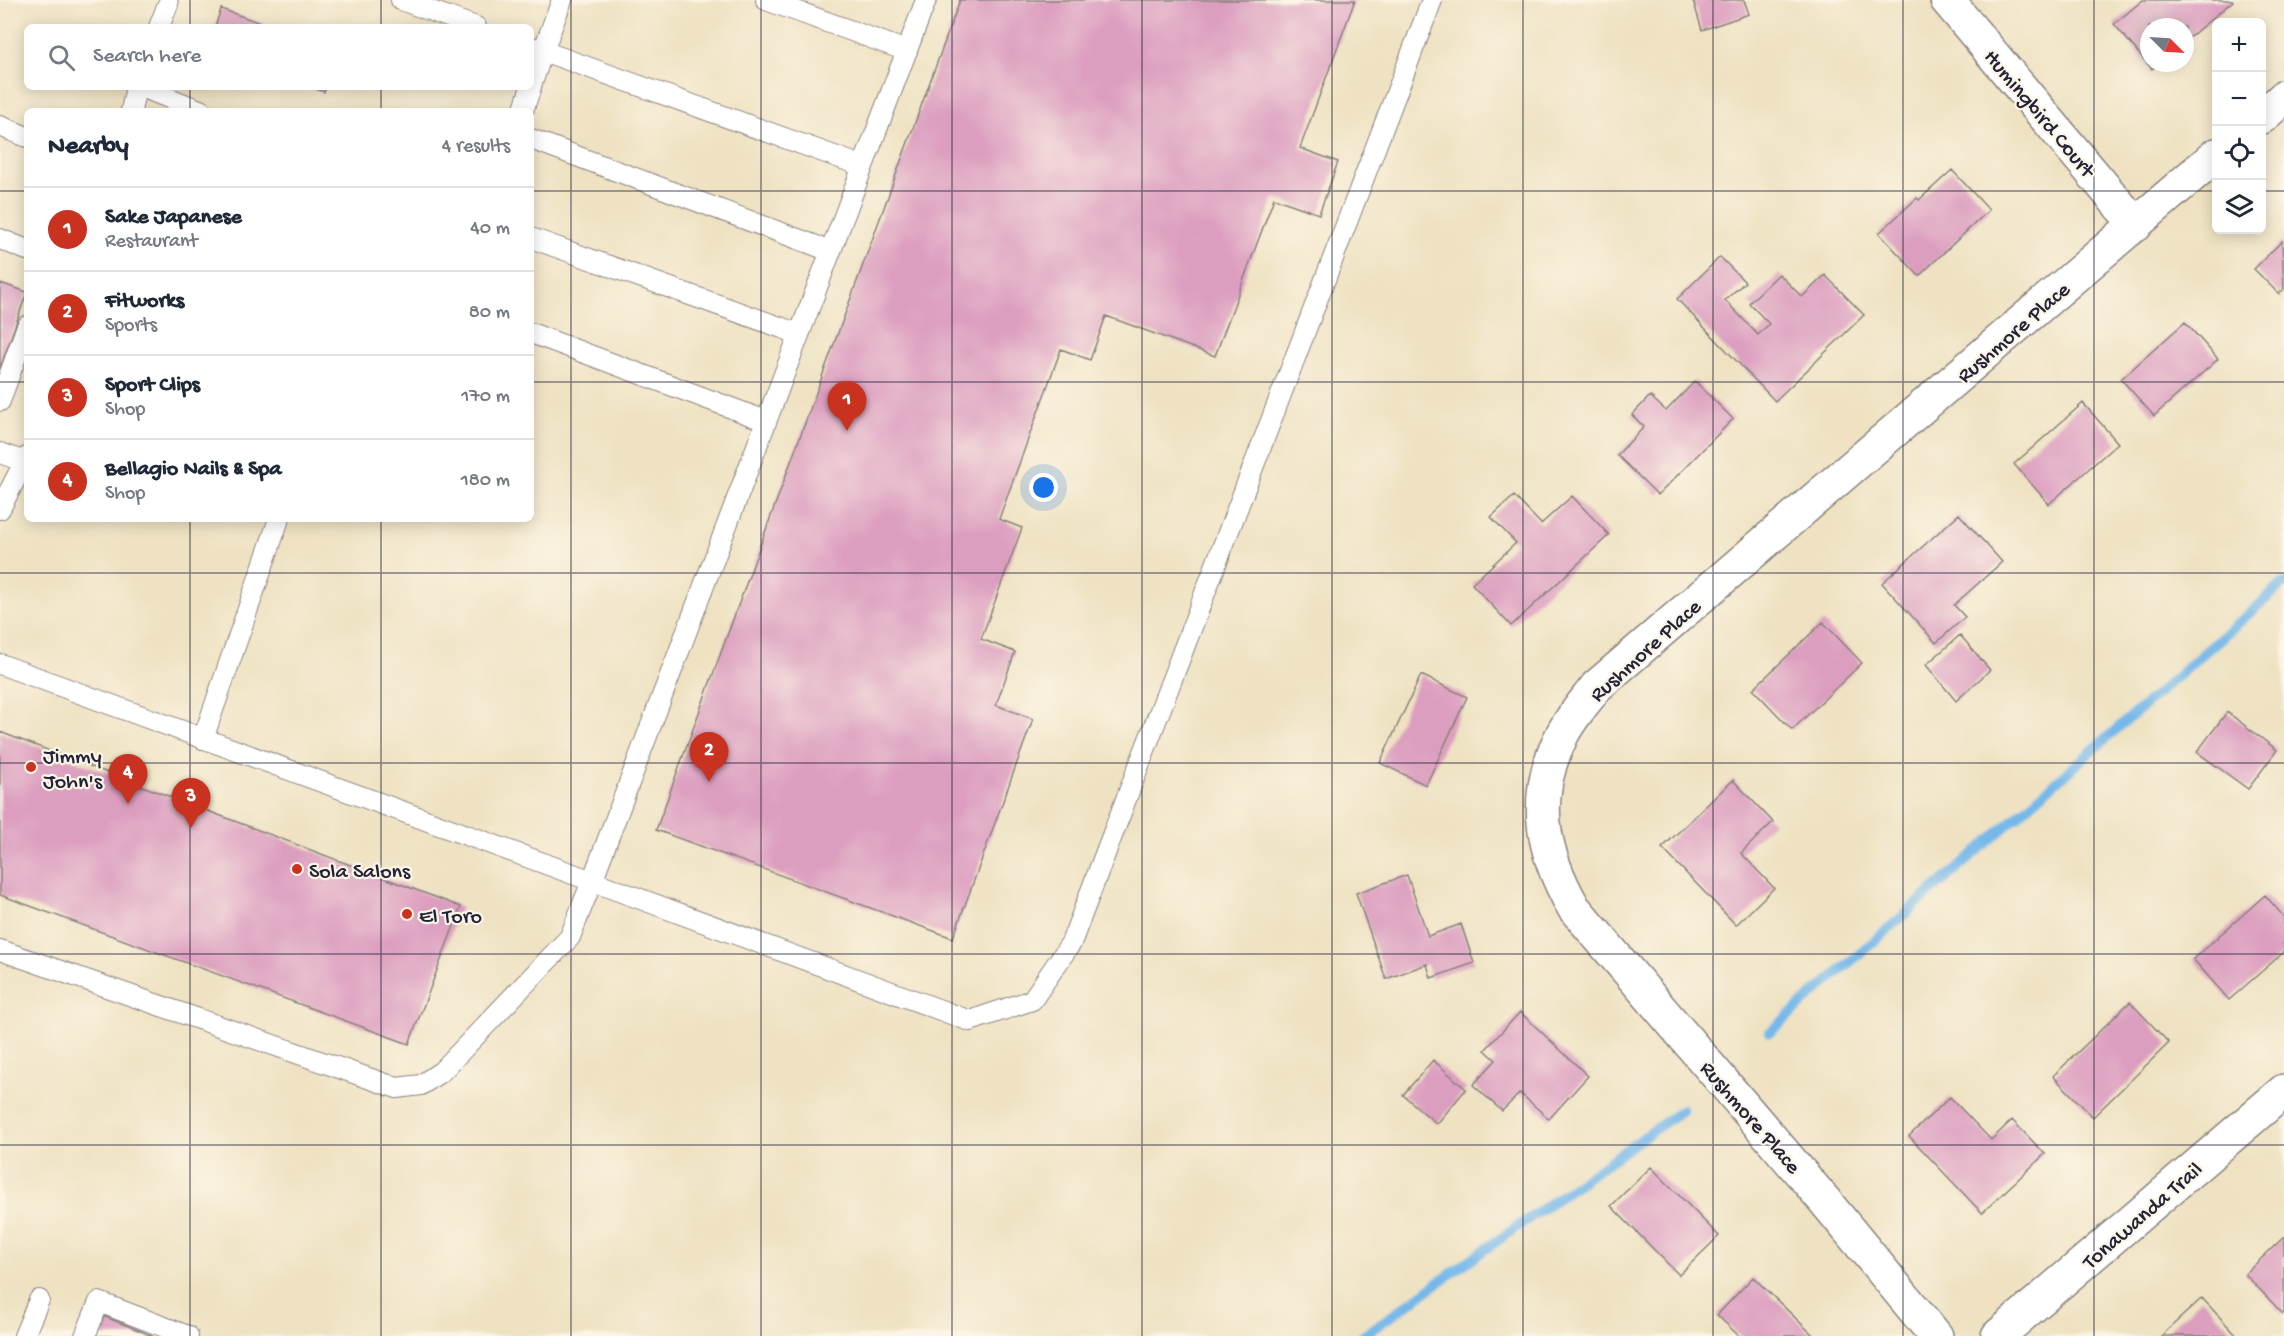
<!DOCTYPE html>
<meta charset="utf-8">
<style>
body{margin:0;font-family:"Gochi Hand",sans-serif;background:#f2f2f3;color:#1f2937}
.controls{position:absolute;right:18px;top:18px;display:grid;overflow:hidden;border-radius:9px;box-shadow:0 3px 15px #0003}
.controls button{width:54px;height:54px;display:grid;place-items:center;padding:0;border:0;border-bottom:2px solid #e0e1e3;background:#fff;color:#1f2937;font:30px sans-serif}
.compass{position:absolute;left:2140px;top:18px;width:54px;height:54px;border-radius:50%;background:#fff;box-shadow:0 3px 15px #0003;rotate:114deg}
.you{position:absolute;left:1044px;top:488px;width:21px;height:21px;margin:-15px;border:4px solid #fff;border-radius:50%;background:#1a73e8;box-shadow:0 0 0 9px #1a73e833}
.badge{display:grid;place-items:center;width:39px;height:39px;border-radius:50%;background:#c8321e;color:#fff;font-size:20px;font-weight:700}
.pin{position:absolute;translate:-50% -50px;filter:drop-shadow(0 2px 3px #0008)}
.pin::after{content:'';position:absolute;top:32px;width:21px;height:18px;background:inherit;clip-path:polygon(0 0,100% 0,50% 100%)}
.list{margin:0;padding:0;list-style:none}
h2{display:flex;justify-content:space-between;align-items:center;height:78px;margin:0;padding:0 24px;font-size:26px}
h2 small{font-size:20px;font-weight:400;color:#747a83}
.list li{display:grid;grid-template-columns:39px 1fr auto;gap:18px;align-items:center;box-sizing:border-box;height:84px;padding:0 24px;border-top:2px solid #e0e1e3}
.list b{display:block;font-size:22px;white-space:nowrap}
.list p{margin:0;font-size:20px;white-space:nowrap;color:#747a83}
.list em{font-size:20px;font-style:normal;color:#747a83}
.icon{flex:none;width:33px;height:33px;fill:none;stroke:currentColor;stroke-width:2;stroke-linecap:round;stroke-linejoin:round}
.map{position:relative;flex:none;width:2284px;height:1336px;overflow:hidden}
.search{position:absolute;background:#fff;box-shadow:0 3px 15px #0003;left:24px;top:24px;width:510px;height:66px;display:flex;align-items:center;gap:15px;box-sizing:border-box;padding:0 21px;border-radius:9px;color:#747a83;font-size:22px}
.panel{position:absolute;background:#fff;box-shadow:0 3px 15px #0003;left:24px;top:108px;width:510px;height:414px;border-radius:9px}
.map>svg:first-child{display:block}
.lines{fill:none;stroke-linecap:round;stroke-linejoin:round}
.stream{stroke:#74b8ea;stroke-width:10}
.building{fill:#dc9ebf}
.service-casing{stroke:#88827e;stroke-width:22}
.minor-casing{stroke:#88827e;stroke-width:36}
.service{stroke:#fff;stroke-width:20}
.minor{stroke:#fff;stroke-width:33}
.grid{fill:none;stroke:#22223b;stroke-width:1.5;stroke-opacity:0.55}
.poi-dot{fill:#c8321e;stroke:#fcf5e5;stroke-width:2}
.labels{text-anchor:middle;stroke-width:4.5;stroke-linejoin:round;paint-order:stroke}
.street-label{font-size:22px;fill:#22223b;stroke:#fcf5e5}
.poi-label{font-size:22px;fill:#22223b;stroke:#fcf5e5;text-anchor:start}
</style>
<div class="map">
<svg width="2284" height="1336" viewBox="0 0 2284 1336">
<rect width="100%" height="100%" fill="#fcf5e5"/>
<filter id="ink" filterUnits="userSpaceOnUse"><feTurbulence type="fractalNoise" baseFrequency=".0167" numOctaves="2"/><feDisplacementMap in="SourceGraphic" scale="12" xChannelSelector="R" yChannelSelector="G"/><feConvolveMatrix kernelMatrix="1 2 1 2 8 2 1 2 1" color-interpolation-filters="sRGB"/></filter>
<filter id="wash" filterUnits="userSpaceOnUse"><feTurbulence type="fractalNoise" baseFrequency=".008" numOctaves="4" result="noise"/><feDisplacementMap in="SourceGraphic" scale="24" xChannelSelector="R" yChannelSelector="G"/><feGaussianBlur stdDeviation="1.35" result="paint"/><feColorMatrix in="noise" values="0 0 0 0 0 0 0 0 0 0 0 0 0 0 0 0 0 1.4 0 .05"/><feComposite in="paint" operator="in"/></filter>
<g filter="url(#wash)">
<rect width="100%" height="100%" fill="#efe2c2"/>
<g class="lines">
<!-- stream -->
<path class="stream" d="M1770,1032L2284,583
M1363,1336L1682,1110"/>
</g>
<g id="blocks">
<!-- building -->
<path class="building" d="M960,0H1355L1300,148L1338,162L1319,214L1274,198L1215,356L1106,316L1090,360L1061,349L999,519L1022,528L981,639L1015,652L996,705L1033,719L953,938L656,830Z
M1693,0H1744L1749,14L1702,30Z
M2143,0H2232L2233,1L2185,41V27H2149V63H2159L2152,69L2114,24Z
M221,9L272,27H215Z
M311,87H326L324,92Z
M1952,170L1989,210L1919,276L1879,233L1917,198L1919,200Z
M2282,241L2284,289L2279,294L2254,269Z
M1720,257L1745,282L1725,300L1758,335L1769,324L1749,303L1779,274L1802,297L1825,275L1864,315L1775,401L1677,299Z
M0,283L27,292L0,369Z
M2185,322L2218,359L2154,416L2121,379Z
M1695,381L1733,419L1658,495L1617,455L1644,427L1632,415L1650,396L1666,411Z
M2083,403L2118,443L2049,504L2014,464Z
M1514,496L1541,524L1572,496L1609,535L1511,626L1472,584L1516,543L1491,517Z
M1959,514L2002,562L1954,605L1965,617L1936,643L1882,583Z
M1823,622L1862,663L1792,730L1753,689Z
M1960,635L1990,670L1956,701L1926,665Z
M1421,675L1467,697L1426,785L1380,763Z
M2227,712L2277,750L2248,789L2197,752Z
M0,732L461,907L409,1044L0,895Z
M1733,780L1773,822L1741,853L1774,888L1736,925L1662,848Z
M1407,875L1428,936L1461,924L1474,963L1431,978L1427,964L1386,979L1356,893Z
M2265,895L2284,917V952L2229,1000L2193,959Z
M2130,1002L2169,1043L2093,1117L2053,1076Z
M1520,1012L1588,1076L1549,1119L1520,1093L1502,1111L1473,1085L1496,1060L1485,1050Z
M1433,1060L1466,1089L1437,1124L1403,1095Z
M1950,1097L1991,1140L2012,1120L2045,1154L1982,1213L1909,1136Z
M1651,1167L1719,1236L1679,1275L1611,1206Z
M2284,1237V1313L2283,1314L2245,1274Z
M1753,1277L1814,1336H1739L1717,1315Z
M2202,1298L2237,1336H2161Z
M101,1315L153,1336H93Z"/>
</g>
</g>
<g filter="url(#ink)">
<use href="#blocks" fill-opacity="0" stroke="#88827e" stroke-width="1.5"/>
<g class="lines">
<defs>
<path id="service" d="M401,0L476,27
M766,0L907,51
M926,0L592,881L970,1021L1032,1000L1071,943L1432,0
M159,27L168,4
M531,47L543,51L562,0
M531,86L543,51L862,166
M141,87L202,111
M131,111L136,87
M523,111L531,87
M0,126L27,137
M531,139L830,251
M531,238L799,334
M0,239L27,250
M531,333L766,421
M0,401L27,326
M0,453L25,462
M0,509L27,457
M0,664L592,881L570,937L442,1071L421,1085L397,1088L0,950
M203,739L279,519
M24,1336L39,1300
M85,1336L99,1302L188,1336"/>
<path id="minor" d="M1947,0L2136,225
M2262,117L2284,97
M1936,1336L1824,1200L1574,908C1541,851 1531,796 1562,735C1571,717 1585,702 1597,686L2216,155
M1998,1336L2284,1091"/>
</defs>
<!-- service casing -->
<use href="#service" class="service-casing"/>
<!-- minor casing -->
<use href="#minor" class="minor-casing"/>
<!-- service -->
<use href="#service" class="service"/>
<!-- minor -->
<use href="#minor" class="minor"/>
</g>
</g>
<!-- grid -->
<path class="grid" d="M190,0V27M381,0V27M571,0V1336M761,0V1336M952,0V1336M1142,0V1336M1332,0V1336M1523,0V1336M1713,0V1336M1903,0V1336M2094,0V1336M190,87V111M381,87V111M0,191H27M531,191H2216M2262,191H2284M0,382H27M531,382H2284M190,519V1336M381,519V1336M0,573H2284M0,763H2284M0,954H2284M0,1145H2284"/>
<!-- markers -->
<g class="poi-dot">
<circle cx="31" cy="767" r="6"/>
<circle cx="297" cy="869" r="6"/>
<circle cx="407" cy="914" r="6"/>
</g>
<g class="labels">
<!-- street labels -->
<g class="street-label">
<text transform="translate(2041 112) rotate(50)" y="8">Humingbird Court</text>
<text transform="translate(2012 331) rotate(-41)" y="8">Rushmore Place</text>
<text transform="translate(1644 649) rotate(-42)" y="8">Rushmore Place</text>
<text transform="translate(1752 1116) rotate(49)" y="8">Rushmore Place</text>
<text transform="translate(2141 1214) rotate(-41)" y="8">Tonawanda Trail</text>
</g>
<!-- poi labels -->
<g class="poi-label">
<text x="43" y="762">Jimmy<tspan x="43" dy="25">John's</tspan></text>
<text x="309" y="877">Sola Salons</text>
<text x="419" y="922">El Toro</text>
</g>
</g>
</svg>
<div class="controls">
<button>+</button>
<button>−</button>
<button><svg class="icon" aria-label="locate" viewBox="0 0 24 24"><circle cx="12" cy="12" r="6"/><path d="M12 2v4M12 18v4M2 12h4M18 12h4"/></svg></button>
<button><svg class="icon" aria-label="layers" viewBox="0 0 24 24"><path d="M12 4l9 5-9 5-9-5zM3 14l9 5 9-5"/></svg></button>
</div>
<svg class="compass" viewBox="-18 -18 36 36"><path d="M0-13l5 13h-10z" fill="#e53935"/><path d="M0 13l5-13h-10z" fill="#747a83"/></svg>
<div class="you"></div>
<div class="pin badge" style="left:847px;top:431px">1</div>
<div class="pin badge" style="left:709px;top:782px">2</div>
<div class="pin badge" style="left:191px;top:828px">3</div>
<div class="pin badge" style="left:128px;top:804px">4</div>
<div class="search"><svg class="icon" aria-label="search" viewBox="0 0 24 24"><circle cx="10" cy="10" r="6"/><path d="M15 15l6 6"/></svg>Search here</div>
<section class="panel">
<h2>Nearby<small>4 results</small></h2>
<ul class="list">
<li><span class="badge">1</span><div><b>Sake Japanese</b><p>Restaurant</p></div><em>40 m</em></li>
<li><span class="badge">2</span><div><b>Fitworks</b><p>Sports</p></div><em>80 m</em></li>
<li><span class="badge">3</span><div><b>Sport Clips</b><p>Shop</p></div><em>170 m</em></li>
<li><span class="badge">4</span><div><b>Bellagio Nails &amp; Spa</b><p>Shop</p></div><em>180 m</em></li>
</ul>
</section>
</div>
